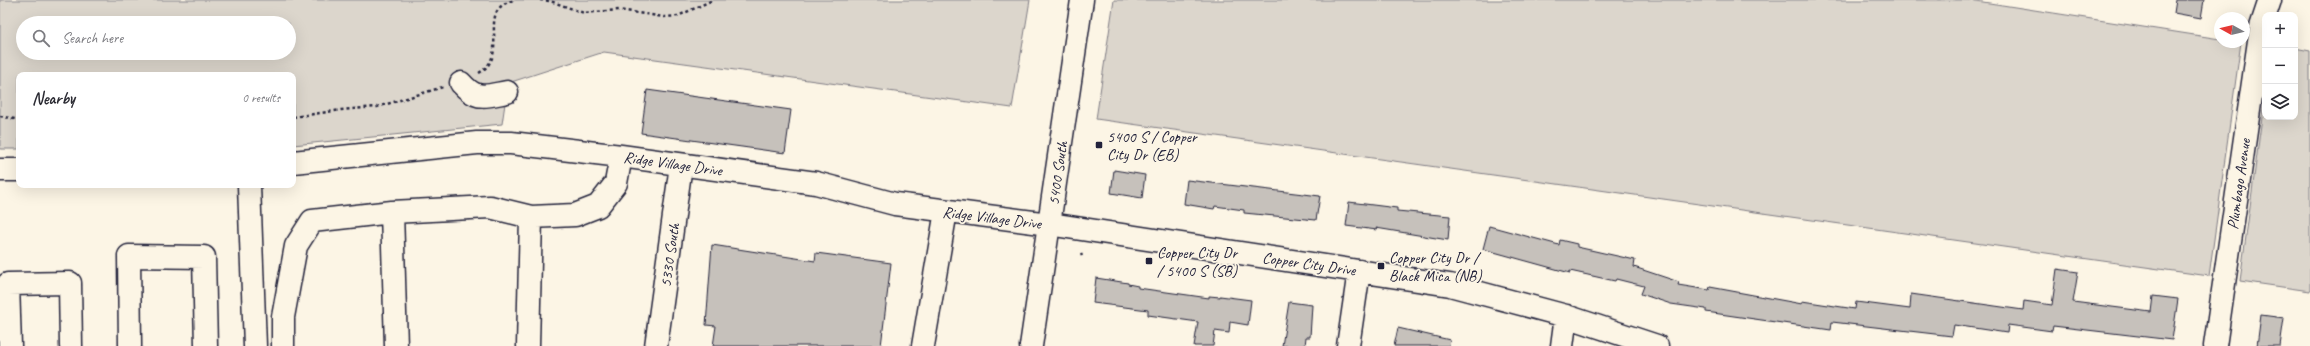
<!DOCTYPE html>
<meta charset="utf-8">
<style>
body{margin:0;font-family:Caveat,sans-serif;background:#f2f2f3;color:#2b2b33}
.controls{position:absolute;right:12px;top:12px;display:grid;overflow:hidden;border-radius:8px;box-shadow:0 4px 16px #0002}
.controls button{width:36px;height:36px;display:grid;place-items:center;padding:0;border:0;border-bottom:1px solid #e1e1e2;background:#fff;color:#2b2b33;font:20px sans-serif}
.compass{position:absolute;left:2214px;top:12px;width:36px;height:36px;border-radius:50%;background:#fff;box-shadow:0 4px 16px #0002;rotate:278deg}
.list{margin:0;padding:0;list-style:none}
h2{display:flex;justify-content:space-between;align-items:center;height:52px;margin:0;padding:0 16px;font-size:17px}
h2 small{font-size:13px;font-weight:400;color:#7c7c81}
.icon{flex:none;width:22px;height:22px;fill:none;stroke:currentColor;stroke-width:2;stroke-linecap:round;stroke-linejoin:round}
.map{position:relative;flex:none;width:2310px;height:346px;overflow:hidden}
.search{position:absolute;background:#fff;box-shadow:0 4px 16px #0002;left:16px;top:16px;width:280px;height:44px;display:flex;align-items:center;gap:10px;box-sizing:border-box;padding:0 14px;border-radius:22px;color:#7c7c81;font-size:15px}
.panel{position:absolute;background:#fff;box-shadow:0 4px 16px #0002;left:16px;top:72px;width:280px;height:116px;border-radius:8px}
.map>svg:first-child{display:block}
.green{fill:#dcd6cc;stroke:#7f7c84;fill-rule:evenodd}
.building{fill:#c6c1bb;stroke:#22223b}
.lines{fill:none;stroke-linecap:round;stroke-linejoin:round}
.minor-casing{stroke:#22223b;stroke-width:25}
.major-casing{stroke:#22223b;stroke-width:25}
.path{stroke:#22223b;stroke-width:2.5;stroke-dasharray:3 3;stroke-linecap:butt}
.minor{stroke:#fcf5e5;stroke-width:22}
.major{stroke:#fcf5e5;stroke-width:22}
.poi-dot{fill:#22223b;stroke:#fcf5e5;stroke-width:1.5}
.labels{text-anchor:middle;stroke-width:3.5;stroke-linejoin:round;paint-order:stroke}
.poi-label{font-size:16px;fill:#22223b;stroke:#fcf5e5;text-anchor:start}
.street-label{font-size:16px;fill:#22223b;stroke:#fcf5e5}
</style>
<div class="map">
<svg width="2310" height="346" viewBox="0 0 2310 346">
<rect width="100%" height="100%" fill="#fcf5e5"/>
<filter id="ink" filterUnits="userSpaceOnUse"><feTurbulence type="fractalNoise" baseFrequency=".025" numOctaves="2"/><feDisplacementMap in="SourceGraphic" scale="8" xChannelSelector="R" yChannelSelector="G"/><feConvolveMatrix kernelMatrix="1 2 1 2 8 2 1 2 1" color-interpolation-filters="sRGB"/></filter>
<g filter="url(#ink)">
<!-- green -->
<path class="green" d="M0,0H1030L1012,108L604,52L508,83L502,124L293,145V75H19V149H0ZM23,23H289V53H23Z
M1114,0H1970L2220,39V42H2241L2209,276L1096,119Z
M2295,48L2310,51V291L2240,281L2265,95V117H2295Z"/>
<!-- building -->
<path class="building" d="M2176,0H2204L2201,18L2174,13Z
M647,90L791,110L785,153L641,133Z
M1114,170L1145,175L1142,198L1111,193Z
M1187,180L1320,196L1316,220L1244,213V210L1215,206L1214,209L1184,204Z
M1349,202L1397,208V211L1450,216L1448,240L1376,228L1377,230L1346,226Z
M1489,226L1559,245L1560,240L1577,244V247L1635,260L1634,267L1679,282L1678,285L1709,290L1710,287L1802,304V301L1855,309L1856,302L1910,309L1911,294L2023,310L2024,301L2052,305L2057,269L2078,272L2073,302L2151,312L2153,296L2178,299L2172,340L2053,326L2052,331L2008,325L2007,333L1954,325L1952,336L1832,322L1831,330L1706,312V309L1671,304L1641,294L1644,286L1616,279L1615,281L1570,271V273L1483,249Z
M712,245L815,261L816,253L891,263L881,346H713L716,326L706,325Z
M1096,278L1128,283V284L1138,286V288L1209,298V296L1220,297V296L1251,300L1248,325L1230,322L1229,333L1215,331L1213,346H1194L1198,322L1148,315V310L1093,303Z
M1289,302L1312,305L1310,337H1306L1305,346H1282Z
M2261,315L2284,318L2280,346H2257Z
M1398,328L1450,340L1449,346H1394Z"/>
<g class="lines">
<defs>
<path id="minor" d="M461,83C477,101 485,96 507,92
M293,162L477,143H511L621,156L816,183L895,204L1049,224L1450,285L1566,316L1657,346
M0,170H19
M249,185L255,346
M392,212L396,346
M531,217L575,215L598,206L616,183L621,156
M10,346L8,284L70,283L71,346
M130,346L129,256L204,257L206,346
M283,346V317L296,246L312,221L392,212L490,207L531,217L528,346
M656,346L681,165
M923,346L946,211
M1348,346L1359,271
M1562,346L1566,316
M2215,346L2261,27L2270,0"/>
<path id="major" d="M1031,346L1082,0"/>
</defs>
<!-- minor casing -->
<use href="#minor" class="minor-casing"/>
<!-- major casing -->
<use href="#major" class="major-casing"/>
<!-- path -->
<path class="path" d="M540,0L550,1L584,13L619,10L664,17L678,16L713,0
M479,73C513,53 473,9 515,0
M0,116L19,120
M293,117L341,110L377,107L443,87
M1081,254L1082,256"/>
<!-- minor -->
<use href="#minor" class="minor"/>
<!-- major -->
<use href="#major" class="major"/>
</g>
</g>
<!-- markers -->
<g class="poi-dot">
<rect x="1095" y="141" width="8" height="8" rx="2"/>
<rect x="1145" y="257" width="8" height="8" rx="2"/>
<rect x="1377" y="262" width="8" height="8" rx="2"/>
</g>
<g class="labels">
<!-- poi labels -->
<g class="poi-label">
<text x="1107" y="142">5400 S / Copper<tspan x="1107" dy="18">City Dr (EB)</tspan></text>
<text x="1157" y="258">Copper City Dr<tspan x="1157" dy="18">/ 5400 S (SB)</tspan></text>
<text x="1389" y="263">Copper City Dr /<tspan x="1389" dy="18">Black Mica (NB)</tspan></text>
</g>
<!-- street labels -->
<g class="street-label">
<text transform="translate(673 163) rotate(8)" y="6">Ridge Village Drive</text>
<text transform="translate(1057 173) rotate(-82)" y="6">5400 South</text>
<text transform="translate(2238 184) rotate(-82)" y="6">Plumbago Avenue</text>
<text transform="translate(992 217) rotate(7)" y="6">Ridge Village Drive</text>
<text transform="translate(669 255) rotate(-82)" y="6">5330 South</text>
<text transform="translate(1309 263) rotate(8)" y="6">Copper City Drive</text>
</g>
</g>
</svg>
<div class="controls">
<button>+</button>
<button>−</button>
<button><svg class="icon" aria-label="layers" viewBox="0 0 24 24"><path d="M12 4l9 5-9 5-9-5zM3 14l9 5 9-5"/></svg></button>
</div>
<svg class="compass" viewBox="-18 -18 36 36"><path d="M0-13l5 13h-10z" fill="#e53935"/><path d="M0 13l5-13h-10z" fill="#7c7c81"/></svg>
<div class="search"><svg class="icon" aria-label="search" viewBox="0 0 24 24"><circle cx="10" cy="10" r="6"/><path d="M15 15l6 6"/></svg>Search here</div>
<section class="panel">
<h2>Nearby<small>0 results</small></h2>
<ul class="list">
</ul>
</section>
</div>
